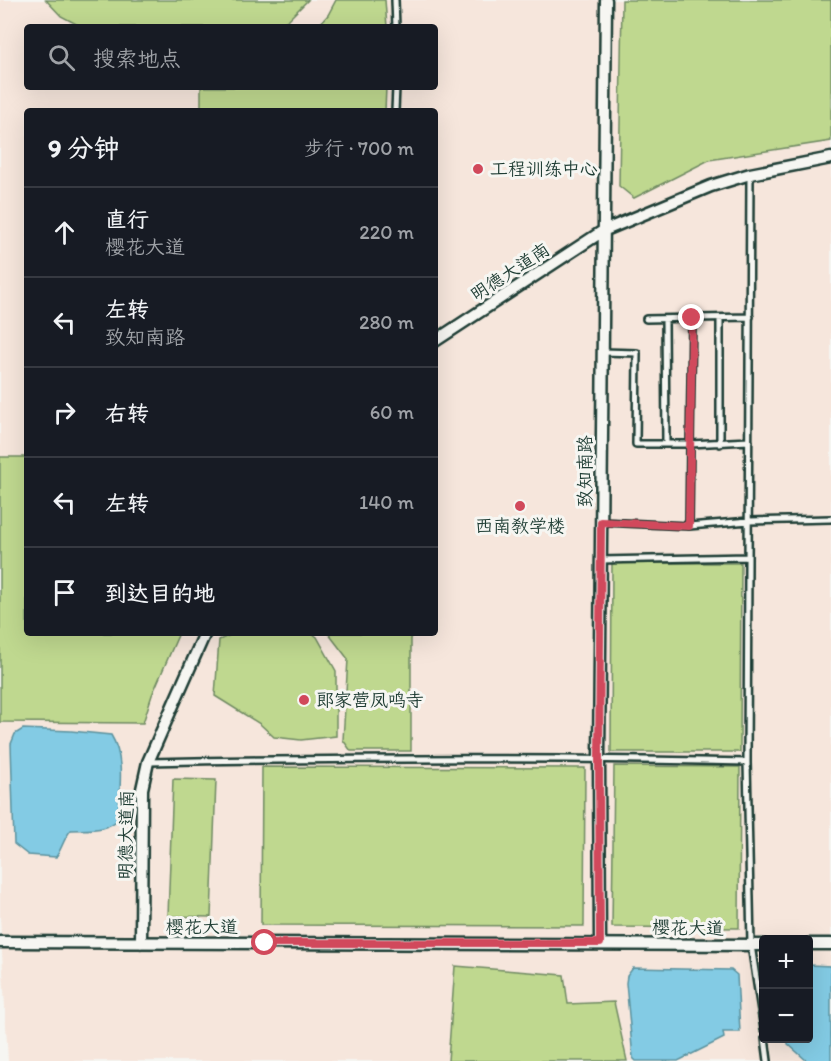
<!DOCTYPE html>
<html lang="zh">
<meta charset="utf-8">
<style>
body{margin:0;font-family:Itim,"LXGW WenKai TC",sans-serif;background:#20242c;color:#f1f3f6}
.controls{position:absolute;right:18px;bottom:18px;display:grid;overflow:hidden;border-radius:6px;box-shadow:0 6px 24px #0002}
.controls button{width:54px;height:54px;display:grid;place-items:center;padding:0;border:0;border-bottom:2px solid #363941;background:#171b24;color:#f1f3f6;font:30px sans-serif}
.stop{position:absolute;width:18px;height:18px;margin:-14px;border:4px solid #d1495b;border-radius:50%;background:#fff}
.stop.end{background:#d1495b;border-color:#fff;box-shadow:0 2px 6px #0008}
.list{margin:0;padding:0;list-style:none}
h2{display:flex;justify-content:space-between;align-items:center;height:78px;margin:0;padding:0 24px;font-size:26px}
h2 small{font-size:20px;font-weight:400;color:#9ea1a6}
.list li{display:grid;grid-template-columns:39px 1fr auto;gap:18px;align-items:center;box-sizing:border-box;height:90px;padding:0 24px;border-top:2px solid #363941}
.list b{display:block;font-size:22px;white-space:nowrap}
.list p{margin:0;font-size:20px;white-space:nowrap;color:#9ea1a6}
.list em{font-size:20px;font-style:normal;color:#9ea1a6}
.icon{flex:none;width:33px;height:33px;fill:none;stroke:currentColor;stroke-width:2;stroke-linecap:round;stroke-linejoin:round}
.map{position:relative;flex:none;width:831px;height:1061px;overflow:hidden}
.search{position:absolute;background:#171b24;box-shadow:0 6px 24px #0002;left:24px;top:24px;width:414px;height:66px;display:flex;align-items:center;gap:15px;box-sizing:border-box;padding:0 21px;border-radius:6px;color:#9ea1a6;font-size:22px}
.panel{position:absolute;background:#171b24;box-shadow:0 6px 24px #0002;left:24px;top:108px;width:414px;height:528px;border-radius:6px}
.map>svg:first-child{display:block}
.built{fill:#f6e6dc;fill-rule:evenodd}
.green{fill:#bfd88f;stroke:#6f8a62;stroke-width:1.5}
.water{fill:#83cbe4;stroke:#5b929e;stroke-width:1.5}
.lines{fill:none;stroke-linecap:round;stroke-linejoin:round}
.service-casing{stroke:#1f3d34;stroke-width:10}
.minor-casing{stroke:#1f3d34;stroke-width:15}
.service{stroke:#f6f6f2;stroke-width:5}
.minor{stroke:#f6f6f2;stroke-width:10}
.route{stroke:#d1495b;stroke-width:8}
.poi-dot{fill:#d1495b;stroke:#f6f6f2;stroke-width:2}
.labels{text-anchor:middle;stroke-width:6;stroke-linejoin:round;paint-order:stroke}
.poi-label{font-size:18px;fill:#1f3d34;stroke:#f6f6f2;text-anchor:start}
.street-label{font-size:18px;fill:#1f3d34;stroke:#f6f6f2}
</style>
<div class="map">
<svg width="831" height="1061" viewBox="0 0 831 1061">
<rect width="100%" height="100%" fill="#f6f6f2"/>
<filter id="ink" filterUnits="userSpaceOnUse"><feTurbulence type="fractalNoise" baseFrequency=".0167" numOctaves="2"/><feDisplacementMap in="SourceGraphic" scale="12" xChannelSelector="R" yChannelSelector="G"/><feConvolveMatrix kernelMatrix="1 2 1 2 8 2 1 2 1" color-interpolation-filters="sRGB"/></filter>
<g filter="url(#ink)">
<!-- built -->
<path class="built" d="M0,0H831V1061H8L0,917ZM27,27H435V87H27ZM27,111H435V633H27ZM764,940H808V1038H764Z"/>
<!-- green -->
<path class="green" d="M46,0H308L288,20L275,27H82L61,16Z
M336,0H385L387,27H317L328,15Z
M622,0H831V141L709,160L634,198L619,186Z
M201,87H386L385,111H201Z
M0,457H27V633H179L152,695L143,723L0,722Z
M612,563H741L740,752H611Z
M235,633H312L317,637L336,671V736L301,740L274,737L260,724L215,696L219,640Z
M328,633H411V751H351L343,740L348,659Z
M614,766L740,767L739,928L612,927Z
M262,767L585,768L584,926L261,925Z
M173,779L216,780L211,917L168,916Z
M455,966L564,975L568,1004L614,1002L627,1061H448Z"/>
<!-- water -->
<path class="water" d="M23,729L71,731L111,735C126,759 119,792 118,819C106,832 88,829 71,830C64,838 62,848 56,857L28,855L14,844L11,744L15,734Z
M809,965L831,966V1061H807L788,1044V1039L808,1038Z
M633,968L731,970L737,975L740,1032H723L724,1038L678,1061H636L633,1058L626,983L627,976Z"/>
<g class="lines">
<defs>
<path id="service" d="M395,0L396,27
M395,111L396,87
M750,174L747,762L751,945L764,1030
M692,318L690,444L749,441
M720,318V444
M646,319L750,317
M665,319L666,444
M602,522L689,526L690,444H636L637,353L603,352
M689,526L749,521L831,519
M600,560L748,557
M149,762C348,758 548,757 747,762
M765,1038L768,1061"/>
<path id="minor" d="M435,341L603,231L711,186L750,174L831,158
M0,942L764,945
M141,943L142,789L148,762L205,633
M600,943L599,758L606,0
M808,944H831"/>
</defs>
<!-- service casing -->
<use href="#service" class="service-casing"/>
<!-- minor casing -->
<use href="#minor" class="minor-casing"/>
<!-- service -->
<use href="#service" class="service"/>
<!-- minor -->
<use href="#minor" class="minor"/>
</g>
</g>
<g class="lines" filter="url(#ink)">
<!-- route -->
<path class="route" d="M265,943H600L599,758L601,522L689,526L692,318"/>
</g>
<!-- markers -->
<g class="poi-dot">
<circle cx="478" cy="169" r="6"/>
<circle cx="520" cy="506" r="6"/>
<circle cx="304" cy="700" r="6"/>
</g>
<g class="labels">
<!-- poi labels -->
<g class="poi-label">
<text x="490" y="175">工程训练中心</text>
<text x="520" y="532" text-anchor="middle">西南教学楼</text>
<text x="316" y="706">郎家营凤鸣寺</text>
</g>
<!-- street labels -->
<g class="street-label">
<text transform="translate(510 272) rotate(-33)" y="6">明德大道南</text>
<text transform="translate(585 471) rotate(-90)" y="6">致知南路</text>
<text transform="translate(126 835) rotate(-89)" y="6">明德大道南</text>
<text x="202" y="933">樱花大道</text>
<text transform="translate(688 928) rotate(1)" y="6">樱花大道</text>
</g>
</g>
</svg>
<div class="controls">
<button>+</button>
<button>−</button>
</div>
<div class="stop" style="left:265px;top:943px"></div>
<div class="stop end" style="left:692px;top:318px"></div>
<div class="search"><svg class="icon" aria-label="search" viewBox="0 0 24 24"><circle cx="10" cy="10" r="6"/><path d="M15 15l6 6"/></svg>搜索地点</div>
<section class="panel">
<h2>9 分钟<small>步行 · 700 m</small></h2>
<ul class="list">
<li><svg class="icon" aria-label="ahead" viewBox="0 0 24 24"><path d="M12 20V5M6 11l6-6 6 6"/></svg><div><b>直行</b><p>樱花大道</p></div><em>220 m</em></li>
<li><svg class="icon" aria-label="left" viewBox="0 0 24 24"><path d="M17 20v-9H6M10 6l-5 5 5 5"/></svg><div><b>左转</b><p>致知南路</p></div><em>280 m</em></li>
<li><svg class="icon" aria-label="right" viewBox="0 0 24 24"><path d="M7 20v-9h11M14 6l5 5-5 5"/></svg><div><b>右转</b></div><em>60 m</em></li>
<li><svg class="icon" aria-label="left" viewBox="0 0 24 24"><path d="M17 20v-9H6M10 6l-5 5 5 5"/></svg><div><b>左转</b></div><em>140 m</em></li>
<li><svg class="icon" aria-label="arrive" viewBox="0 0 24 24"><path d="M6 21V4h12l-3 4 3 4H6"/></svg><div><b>到达目的地</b></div></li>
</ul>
</section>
</div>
